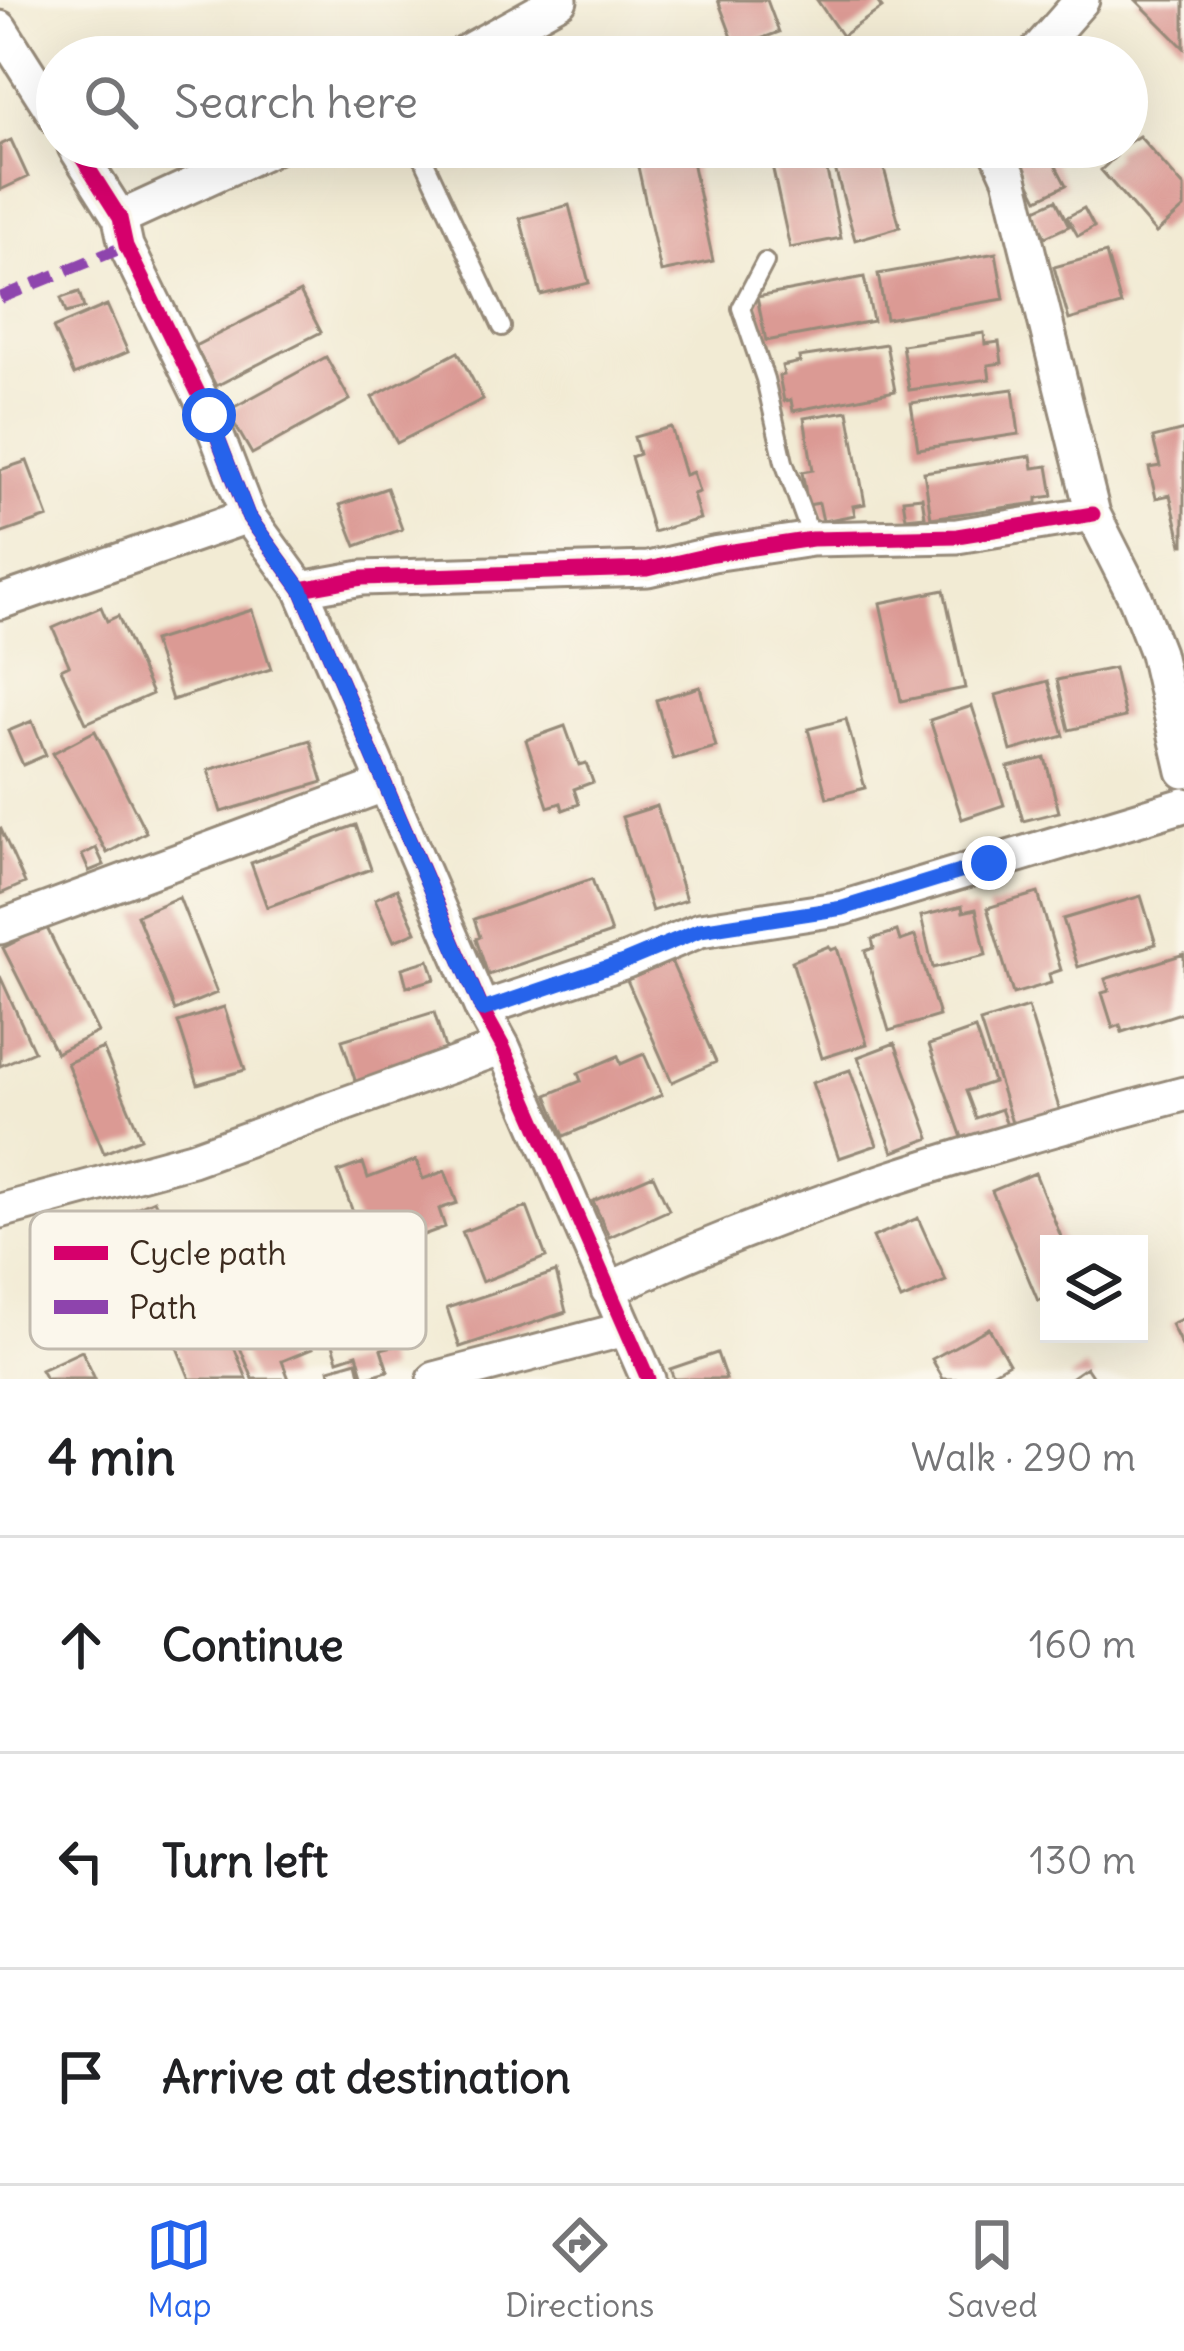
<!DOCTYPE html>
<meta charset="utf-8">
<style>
body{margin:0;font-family:Delius,sans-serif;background:#f6f6f6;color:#202124}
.controls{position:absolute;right:36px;bottom:36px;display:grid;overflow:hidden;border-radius:0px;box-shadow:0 12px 48px #0002}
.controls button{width:108px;height:108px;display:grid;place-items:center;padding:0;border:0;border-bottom:3px solid #e0e0e0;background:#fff;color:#202124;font:60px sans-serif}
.stop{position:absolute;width:36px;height:36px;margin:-27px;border:9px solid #2563eb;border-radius:50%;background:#fff}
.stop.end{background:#2563eb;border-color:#fff;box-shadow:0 3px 12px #0008}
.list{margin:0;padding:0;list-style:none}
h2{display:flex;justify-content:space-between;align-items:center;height:156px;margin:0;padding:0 48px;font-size:51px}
h2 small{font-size:39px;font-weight:400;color:#757577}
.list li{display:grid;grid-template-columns:78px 1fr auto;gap:36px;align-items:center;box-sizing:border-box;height:216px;padding:0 48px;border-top:3px solid #e0e0e0}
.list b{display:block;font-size:45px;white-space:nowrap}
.list em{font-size:39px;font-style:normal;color:#757577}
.icon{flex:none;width:66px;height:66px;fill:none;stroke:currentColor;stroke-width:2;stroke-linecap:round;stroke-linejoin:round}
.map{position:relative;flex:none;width:1184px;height:1379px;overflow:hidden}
.search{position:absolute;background:#fff;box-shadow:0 12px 48px #0002;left:36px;right:36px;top:36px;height:132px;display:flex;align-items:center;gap:30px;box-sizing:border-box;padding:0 42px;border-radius:66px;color:#757577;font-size:45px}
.sheet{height:804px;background:#fff}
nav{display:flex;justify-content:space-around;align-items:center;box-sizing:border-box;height:168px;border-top:3px solid #e0e0e0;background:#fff;font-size:33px;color:#757577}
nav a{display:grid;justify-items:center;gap:6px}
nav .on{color:#2563eb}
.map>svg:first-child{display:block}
.building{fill:#db9a94}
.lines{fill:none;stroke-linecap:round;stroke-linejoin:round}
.service-casing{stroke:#968a79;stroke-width:22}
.minor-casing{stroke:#968a79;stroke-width:39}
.service{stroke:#fff;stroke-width:16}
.minor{stroke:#fff;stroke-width:33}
.quiet{stroke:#8e44ad;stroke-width:12;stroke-dasharray:24 12;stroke-linecap:butt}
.cycleway-casing{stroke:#fbf7ec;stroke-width:22}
.cycleway{stroke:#d6006c;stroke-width:15}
.route{stroke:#2563eb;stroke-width:15}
.key{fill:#fbf7ec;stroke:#c1baae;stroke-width:3}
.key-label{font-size:33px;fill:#3b2a1e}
</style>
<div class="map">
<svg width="1184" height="1379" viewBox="0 0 1184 1379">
<rect width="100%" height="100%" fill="#fbf7ec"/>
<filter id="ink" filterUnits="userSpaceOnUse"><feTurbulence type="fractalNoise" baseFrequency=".00833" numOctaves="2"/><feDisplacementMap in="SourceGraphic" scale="24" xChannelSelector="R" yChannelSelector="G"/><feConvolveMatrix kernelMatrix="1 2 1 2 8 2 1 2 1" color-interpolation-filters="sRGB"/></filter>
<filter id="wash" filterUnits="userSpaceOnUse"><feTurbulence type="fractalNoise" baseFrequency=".004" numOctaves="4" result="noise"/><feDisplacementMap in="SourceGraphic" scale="48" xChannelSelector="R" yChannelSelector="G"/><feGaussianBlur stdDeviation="2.7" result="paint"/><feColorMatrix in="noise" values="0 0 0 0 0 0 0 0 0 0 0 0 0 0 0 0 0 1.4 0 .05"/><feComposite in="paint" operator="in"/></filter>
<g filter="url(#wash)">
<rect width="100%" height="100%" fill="#f2ebd4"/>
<g id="blocks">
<!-- building -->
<path class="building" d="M718,0H767L779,32L736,48Z
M817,0H876L882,8L842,36Z
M1136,0H1184V48Z
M1139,136L1184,187V208L1156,233L1101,170L1116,156L1113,152Z
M11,140L28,177L0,190V145Z
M663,147H689L713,261L661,272L635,153Z
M768,147H822L841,238L790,248Z
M829,147H878L900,227L855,240Z
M1002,147H1046L1066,185L1038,199L1021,166Z
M1056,200L1069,226L1045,237L1032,211Z
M569,205L589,283L541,295L520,218Z
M1084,208L1094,227L1078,236L1067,217Z
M996,253L1004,299L886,319L878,274Z
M1106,253L1121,305L1069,320L1054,267Z
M864,277L873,321L766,341L757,297Z
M79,292L84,308L66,313L61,298Z
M300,292L321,332L216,386L195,346Z
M107,305L128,352L74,375L53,328Z
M984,333L985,344L999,342L1002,363L988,365L990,379L909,390L902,345Z
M886,344L895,391L793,411L791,400L784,401L779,376L784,375L782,366L800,362L799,357Z
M458,352L483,399L397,443L372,397Z
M326,357L350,400L252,454L227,411Z
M1013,389L1019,434L918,449L911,403Z
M848,411L865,504L853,506L855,515L823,521L819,503L808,505L802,472L813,470L804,418Z
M671,427L685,475L693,472L699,492L693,494L700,519L653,532L631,457L639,454L634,437Z
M1184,430V545H1182L1170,495L1156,498L1149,468L1160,466L1153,438Z
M1031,456L1033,468L1048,466L1053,496L1037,498V503L931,518L924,472Z
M27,461L48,517L0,534V470Z
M387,488L402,529L356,546L340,505Z
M922,497L925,516L906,518L903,499Z
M944,590L965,688L901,701L880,603Z
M101,607L107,621L118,616L152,694L86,723L61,669L69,665L53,628Z
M252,610L271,669L172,700L153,641Z
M1114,668L1125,717L1069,730L1057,680Z
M1048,681L1064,736L1011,751L996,695Z
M700,687L716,747L673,759L656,700Z
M972,706L1004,805L962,819L930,720Z
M846,719L865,788L827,798L808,729Z
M32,721L46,755L23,765L8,731Z
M565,726L579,765L586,763L593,782L574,789L579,804L563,810L561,803L548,807L526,740Z
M95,731L146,832L107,853L53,753Z
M310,740L323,782L221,812L208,770Z
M1045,758L1059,812L1023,821L1008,767Z
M657,806L686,900L652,911L622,817Z
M356,825L371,869L267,907L251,863Z
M0,827L25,883L0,894Z
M96,848L104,865L89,871L82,855Z
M592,879L611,933L488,975L476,939L480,937L474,919Z
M397,889L416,932L394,941L375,899Z
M1038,893L1061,970L1049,974L1051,983L1013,994L987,908Z
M1141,896L1156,944L1078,967L1063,919Z
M179,897L217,993L175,1010L137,915Z
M962,906L963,912L976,909L986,955L933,968L921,916Z
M46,926L98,1032L56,1053L3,948Z
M897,931L900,941L915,936L939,1016L889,1031L865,951L874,948L872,939Z
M829,946L831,950L837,948L867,1044L822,1058L792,961Z
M1184,954V1012L1122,1032L1120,1025L1113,1028L1102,993L1109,991L1105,979Z
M429,960L435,979L407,987L402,968Z
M671,961L716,1062L672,1082L627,980Z
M0,976L34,1051L0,1066Z
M224,1007L245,1070L198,1084L178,1022Z
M1028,1007L1060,1111L1013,1126L980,1022Z
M434,1012L448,1058L357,1086L342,1040Z
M975,1029L993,1082L966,1091L976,1118L1001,1109L1008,1128L964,1143L929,1045Z
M895,1043L930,1138L893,1152L858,1057Z
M103,1048L141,1138L104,1153L67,1063Z
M644,1054L662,1095L564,1136L547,1095L581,1081L578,1073L618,1056L621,1064Z
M850,1070L877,1145L839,1158L812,1083Z
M416,1160L423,1179L445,1171L457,1203L439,1209L445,1227L369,1255L338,1172L363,1163L368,1178Z
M1035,1173L1064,1244H1049V1296L1038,1301L992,1191Z
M653,1175L669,1210L609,1237L593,1201Z
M154,1200L198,1296L155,1315L112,1219Z
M527,1207L546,1257L482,1282L462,1232Z
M918,1218L946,1281L901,1300L873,1237Z
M556,1272L566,1312L460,1347L447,1308Z
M376,1278L397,1345L381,1349L388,1371L364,1378L357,1354L338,1360L318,1296Z
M268,1280L278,1302L291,1297L312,1349L282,1361L289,1379H253L230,1323L246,1316L237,1292Z
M1184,1318V1350L1171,1324Z
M225,1325L247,1379H190L176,1345Z
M989,1328L1009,1363L982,1379H943L932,1359Z
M82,1351L95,1379H46L41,1370Z
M717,1353L726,1379H674L670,1369Z
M357,1361L361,1379H331L329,1369Z
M1086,1367L1094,1379H1069Z"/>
</g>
</g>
<g filter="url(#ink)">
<use href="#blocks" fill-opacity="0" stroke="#968a79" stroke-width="3"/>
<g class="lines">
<defs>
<path id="service" d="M418,147L502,327
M765,262L741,308L765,379L784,462L812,539"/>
<path id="minor" d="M0,28L57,118
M457,57L560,0
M1032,57L1082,0
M75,147L120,218L126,246L209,415L248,516L301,589L482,1009L503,1047L648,1379
M996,147L1010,178L1093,514L1136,599L1157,653L1184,771
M120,218L275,147
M301,589L362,578L648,569L713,554L812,539L957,536L1093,514
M0,602L248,516
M0,927L386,784
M482,1009L626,961L700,930L843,908L1184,805
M0,1211L192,1159L503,1047
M608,1290C791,1203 989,1145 1184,1094
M435,1379L625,1329"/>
</defs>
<!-- service casing -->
<use href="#service" class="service-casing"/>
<!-- minor casing -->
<use href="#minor" class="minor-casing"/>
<!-- service -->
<use href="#service" class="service"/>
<!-- minor -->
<use href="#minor" class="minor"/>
<!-- quiet -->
<path class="quiet" d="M0,298L126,246"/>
<defs>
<path id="cycleway" d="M75,147L120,218L126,246L209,415L248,516L301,589L482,1009L503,1047L648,1379
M301,589L362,578L648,569L713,554L812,539L957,536L1093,514"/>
</defs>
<!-- cycleway casing -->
<use href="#cycleway" class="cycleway-casing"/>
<!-- cycleway -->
<use href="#cycleway" class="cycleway"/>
</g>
</g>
<g class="lines" filter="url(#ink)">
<!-- route -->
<path class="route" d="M209,415L248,516L301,589L482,1010L626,961L700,930L843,908L989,863"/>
</g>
<!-- legend -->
<rect x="30" y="1211" width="396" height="138" rx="18" class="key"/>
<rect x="54" y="1246" width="54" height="14" fill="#d6006c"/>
<rect x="54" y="1300" width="54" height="14" fill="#8e44ad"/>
<g class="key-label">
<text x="129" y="1265">Cycle path</text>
<text x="129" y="1319">Path</text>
</g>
</svg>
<div class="controls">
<button><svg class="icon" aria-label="layers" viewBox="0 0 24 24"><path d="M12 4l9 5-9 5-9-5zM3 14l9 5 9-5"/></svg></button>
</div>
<div class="stop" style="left:209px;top:415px"></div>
<div class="stop end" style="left:989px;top:863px"></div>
<div class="search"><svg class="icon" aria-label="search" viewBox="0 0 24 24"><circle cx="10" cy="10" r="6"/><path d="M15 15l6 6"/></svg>Search here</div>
</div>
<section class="sheet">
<h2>4 min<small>Walk · 290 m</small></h2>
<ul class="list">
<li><svg class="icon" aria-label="ahead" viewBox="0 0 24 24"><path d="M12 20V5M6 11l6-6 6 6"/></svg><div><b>Continue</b></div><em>160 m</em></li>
<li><svg class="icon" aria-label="left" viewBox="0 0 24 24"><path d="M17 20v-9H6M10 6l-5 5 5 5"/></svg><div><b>Turn left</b></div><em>130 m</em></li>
<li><svg class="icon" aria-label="arrive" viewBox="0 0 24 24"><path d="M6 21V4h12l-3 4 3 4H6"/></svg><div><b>Arrive at destination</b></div></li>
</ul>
</section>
<nav>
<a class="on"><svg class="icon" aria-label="map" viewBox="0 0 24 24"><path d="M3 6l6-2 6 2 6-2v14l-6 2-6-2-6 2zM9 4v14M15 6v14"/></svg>Map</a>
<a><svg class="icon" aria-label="directions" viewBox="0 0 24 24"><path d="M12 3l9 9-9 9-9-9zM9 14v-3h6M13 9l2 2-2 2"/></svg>Directions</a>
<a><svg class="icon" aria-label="saved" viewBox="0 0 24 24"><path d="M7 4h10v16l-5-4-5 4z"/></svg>Saved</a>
</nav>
